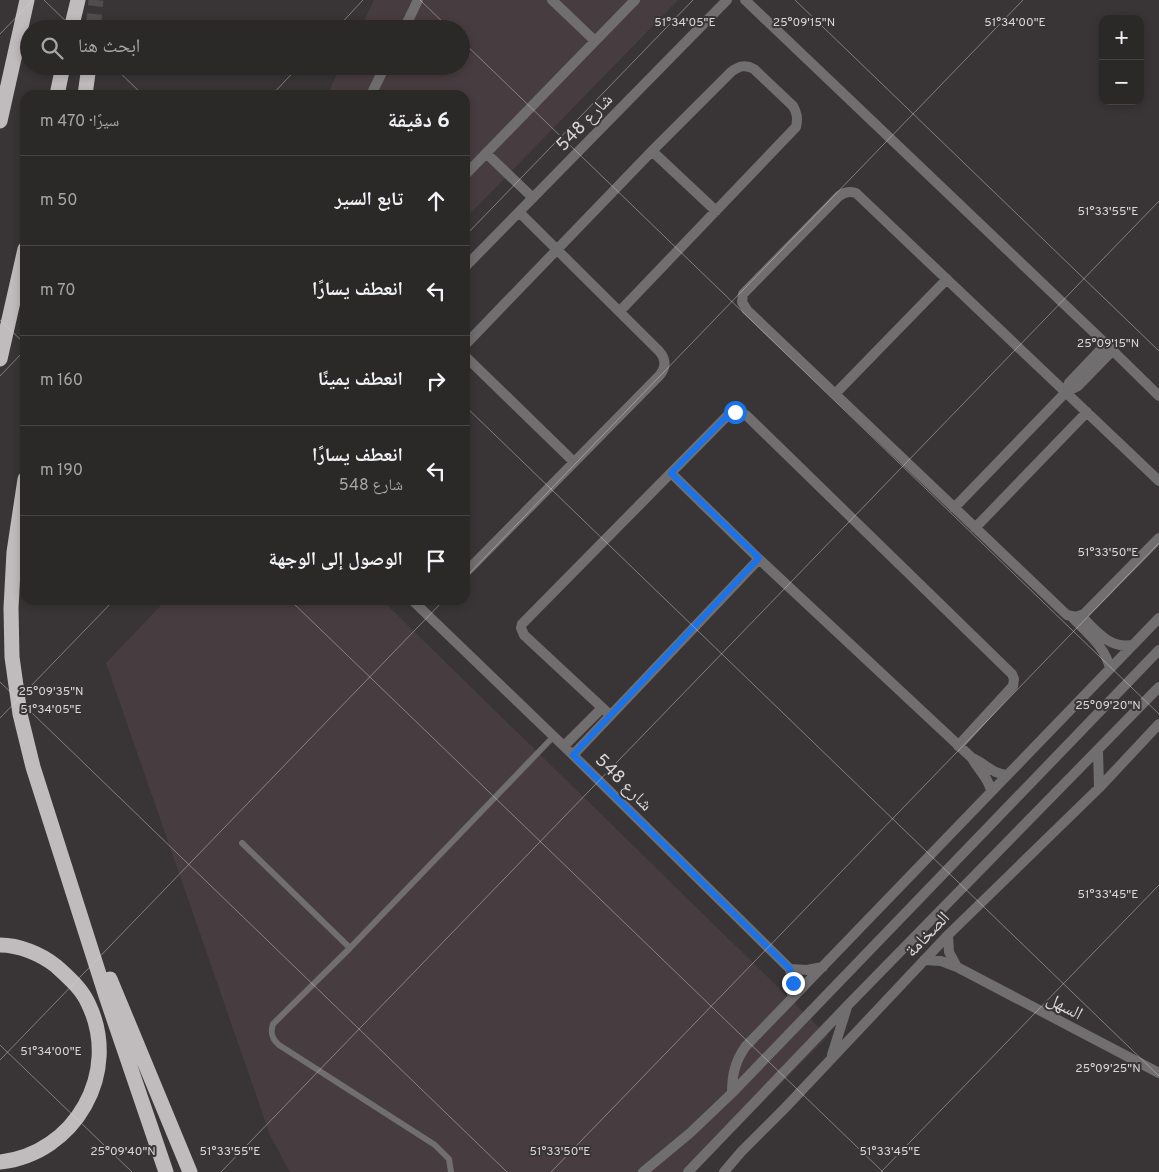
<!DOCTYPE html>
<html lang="ar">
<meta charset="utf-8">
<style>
body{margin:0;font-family:Overpass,"Noto Naskh Arabic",sans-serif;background:#333030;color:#f1f3f6;direction:rtl}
.controls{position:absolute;right:15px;top:15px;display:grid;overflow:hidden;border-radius:10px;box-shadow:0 2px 8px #0003}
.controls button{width:45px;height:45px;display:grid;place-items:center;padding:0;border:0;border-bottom:1px solid #474445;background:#2b2828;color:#f1f3f6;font:25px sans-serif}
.stop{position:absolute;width:15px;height:15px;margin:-11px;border:4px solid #1a73e8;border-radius:50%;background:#fff}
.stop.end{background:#1a73e8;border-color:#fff;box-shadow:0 1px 5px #0008}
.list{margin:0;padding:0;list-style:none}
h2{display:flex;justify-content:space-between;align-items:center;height:65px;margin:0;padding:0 20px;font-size:21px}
h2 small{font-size:16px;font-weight:400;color:#a6a6a8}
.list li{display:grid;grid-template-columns:32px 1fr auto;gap:15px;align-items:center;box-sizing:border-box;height:90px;padding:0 20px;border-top:1px solid #474445}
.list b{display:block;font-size:19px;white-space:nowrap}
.list p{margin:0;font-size:16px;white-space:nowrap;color:#a6a6a8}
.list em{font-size:16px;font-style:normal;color:#a6a6a8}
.icon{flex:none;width:28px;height:28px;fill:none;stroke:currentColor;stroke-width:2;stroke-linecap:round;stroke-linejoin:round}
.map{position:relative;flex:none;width:1159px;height:1172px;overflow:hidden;direction:ltr}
.search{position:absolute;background:#2b2828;box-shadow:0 2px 8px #0003;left:20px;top:20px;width:450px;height:55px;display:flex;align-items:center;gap:12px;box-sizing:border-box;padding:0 18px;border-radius:28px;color:#a6a6a8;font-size:19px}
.panel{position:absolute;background:#2b2828;box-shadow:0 2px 8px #0003;left:20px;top:90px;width:450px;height:515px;border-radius:15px;direction:rtl}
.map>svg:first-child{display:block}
.built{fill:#473c3f}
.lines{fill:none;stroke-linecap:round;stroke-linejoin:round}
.motorway-tunnel{stroke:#514d4e;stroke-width:15;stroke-dasharray:15 8;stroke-linecap:butt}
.service{stroke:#706e6f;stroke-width:6}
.minor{stroke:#706e6f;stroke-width:10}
.motorway{stroke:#c0bbbc;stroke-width:15}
.route{stroke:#1a73e8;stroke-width:6}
.ticks{fill:none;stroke:#d9d6d7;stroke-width:1;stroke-opacity:0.45}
.labels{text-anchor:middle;stroke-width:4;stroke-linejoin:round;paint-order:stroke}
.street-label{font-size:18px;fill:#d9d6d7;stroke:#393536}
.ticks-label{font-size:12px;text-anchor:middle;fill:#d9d6d7;stroke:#393536;stroke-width:4;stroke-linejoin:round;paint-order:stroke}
</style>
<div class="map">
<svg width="1159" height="1172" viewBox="0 0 1159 1172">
<rect width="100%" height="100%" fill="#393536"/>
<!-- built -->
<path class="built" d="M374,0H678L465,219V95H327L341,66H461V29H360Z
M166,600H382L828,1036L694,1172H290L270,1135L106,663Z"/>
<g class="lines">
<!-- motorway-tunnel -->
<path class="motorway-tunnel" d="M93,29L96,0"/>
<!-- service -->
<path class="service" d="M242,843L350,948
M451,1172L449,1159L435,1145L279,1045C272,1039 270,1033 273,1024L350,948L554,736"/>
<!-- minor -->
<path class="minor" d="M552,0L595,41
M745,0L1106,344L1159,396
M404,29L418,0
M371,95L385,66
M652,151L716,211
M486,153L533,198
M465,175L635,0
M465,267L727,0
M465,345L652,151L731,72C739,66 745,64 754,69L793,106C797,113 798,118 796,127L620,311
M465,356L574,462
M1066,392L1078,386L1113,350
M835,394L947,279
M671,473L759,559L972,758C978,770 989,778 991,791
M1159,481L856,193C849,191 845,192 839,196L743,294L742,302L747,310L1067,615L1076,617L1084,614L1159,538
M954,508L1066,392L1069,383L1106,344
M975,528L1087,412
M465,573L658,377C666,369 667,360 659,351L519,212
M412,600L573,755L790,969L793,983L792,998
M1081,616C1096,630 1109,649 1132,645
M1072,617C1086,632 1106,647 1110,669
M610,715L524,635L521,628L522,624L729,414L735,412L746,415L1012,674L1014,679L1013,686L958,746
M564,746L602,708
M1098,750L1099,788
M573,755L759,559
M972,758C985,763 992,774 1007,775
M948,935L949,952L957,967
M924,960L941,961L957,967L1159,1073
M790,969L807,970L823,967
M832,1055L847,1007
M732,1093C732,1075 735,1061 746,1046L1159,618
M643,1172L690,1133L732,1093L1159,650
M688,1172L848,1005L1159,687
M724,1172L741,1152L785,1108L948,935L1099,788L1159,724"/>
<!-- motorway -->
<path class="motorway" d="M71,29L78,0
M57,95L63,66
M85,95L89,66
M0,121L27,0
M0,359L25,249
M25,479L14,552L11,608L12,657L20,714L33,767L106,996L166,1172
M0,945C19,945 41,954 56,966C68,977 81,988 88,1003C122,1072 75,1154 0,1162
M110,979L190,1172"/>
</g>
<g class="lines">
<!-- route -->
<path class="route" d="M735,412L729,414L671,473L759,558L573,755L790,969L793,983"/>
</g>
<!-- ticks -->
<path class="ticks" d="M44,0L74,29M420,0L450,29M795,0L1159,351M336,29L363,0M0,34L33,0M461,40L1159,714M113,66L143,95M272,95L299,66M465,236L693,0M0,320L25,344M0,376L25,350M465,406L1159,1076M465,578L1023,0M290,600L883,1172M0,682L507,1172M0,718L114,600M0,1045L132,1172M0,1060L444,600M221,1172L1159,201M551,1172L1159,543M881,1172L1159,885"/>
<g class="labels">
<!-- street labels -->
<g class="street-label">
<text transform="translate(584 122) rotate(-46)" y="6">شارع 548</text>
<text transform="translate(624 782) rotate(45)" y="6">شارع 548</text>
<text transform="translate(927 934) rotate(-46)" y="6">الصخامة</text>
<text transform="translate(1065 1006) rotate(28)" y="6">السهل</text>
</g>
</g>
<g class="ticks-label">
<text x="804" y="26">25°09'15"N</text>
<text x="685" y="26">51°34'05"E</text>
<text x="1015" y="26">51°34'00"E</text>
<text x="1108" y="215">51°33'55"E</text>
<text x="1108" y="347">25°09'15"N</text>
<text x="1108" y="556">51°33'50"E</text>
<text x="51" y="695">25°09'35"N</text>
<text x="1108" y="709">25°09'20"N</text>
<text x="51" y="713">51°34'05"E</text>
<text x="1108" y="898">51°33'45"E</text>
<text x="51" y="1055">51°34'00"E</text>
<text x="1108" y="1072">25°09'25"N</text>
<text x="230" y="1155">51°33'55"E</text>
<text x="560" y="1155">51°33'50"E</text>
<text x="890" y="1155">51°33'45"E</text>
<text x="123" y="1155">25°09'40"N</text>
</g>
</svg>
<div class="controls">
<button>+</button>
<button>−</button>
</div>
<div class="stop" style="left:735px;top:412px"></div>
<div class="stop end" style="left:793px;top:983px"></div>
<div class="search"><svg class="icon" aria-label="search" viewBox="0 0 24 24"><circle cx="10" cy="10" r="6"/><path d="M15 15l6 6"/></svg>ابحث هنا</div>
<section class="panel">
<h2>6 دقيقة<small>سيرًا · 470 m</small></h2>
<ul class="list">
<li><svg class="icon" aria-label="ahead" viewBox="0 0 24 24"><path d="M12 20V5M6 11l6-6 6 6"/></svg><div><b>تابع السير</b></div><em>50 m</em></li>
<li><svg class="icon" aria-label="left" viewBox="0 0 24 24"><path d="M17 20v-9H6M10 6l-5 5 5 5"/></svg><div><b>انعطف يسارًا</b></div><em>70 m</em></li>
<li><svg class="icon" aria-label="right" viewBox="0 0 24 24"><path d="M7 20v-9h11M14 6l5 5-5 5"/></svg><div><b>انعطف يمينًا</b></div><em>160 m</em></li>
<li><svg class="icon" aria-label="left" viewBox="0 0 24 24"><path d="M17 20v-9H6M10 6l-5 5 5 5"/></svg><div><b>انعطف يسارًا</b><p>شارع 548</p></div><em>190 m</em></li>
<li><svg class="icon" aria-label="arrive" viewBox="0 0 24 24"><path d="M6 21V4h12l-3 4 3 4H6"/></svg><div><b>الوصول إلى الوجهة</b></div></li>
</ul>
</section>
</div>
